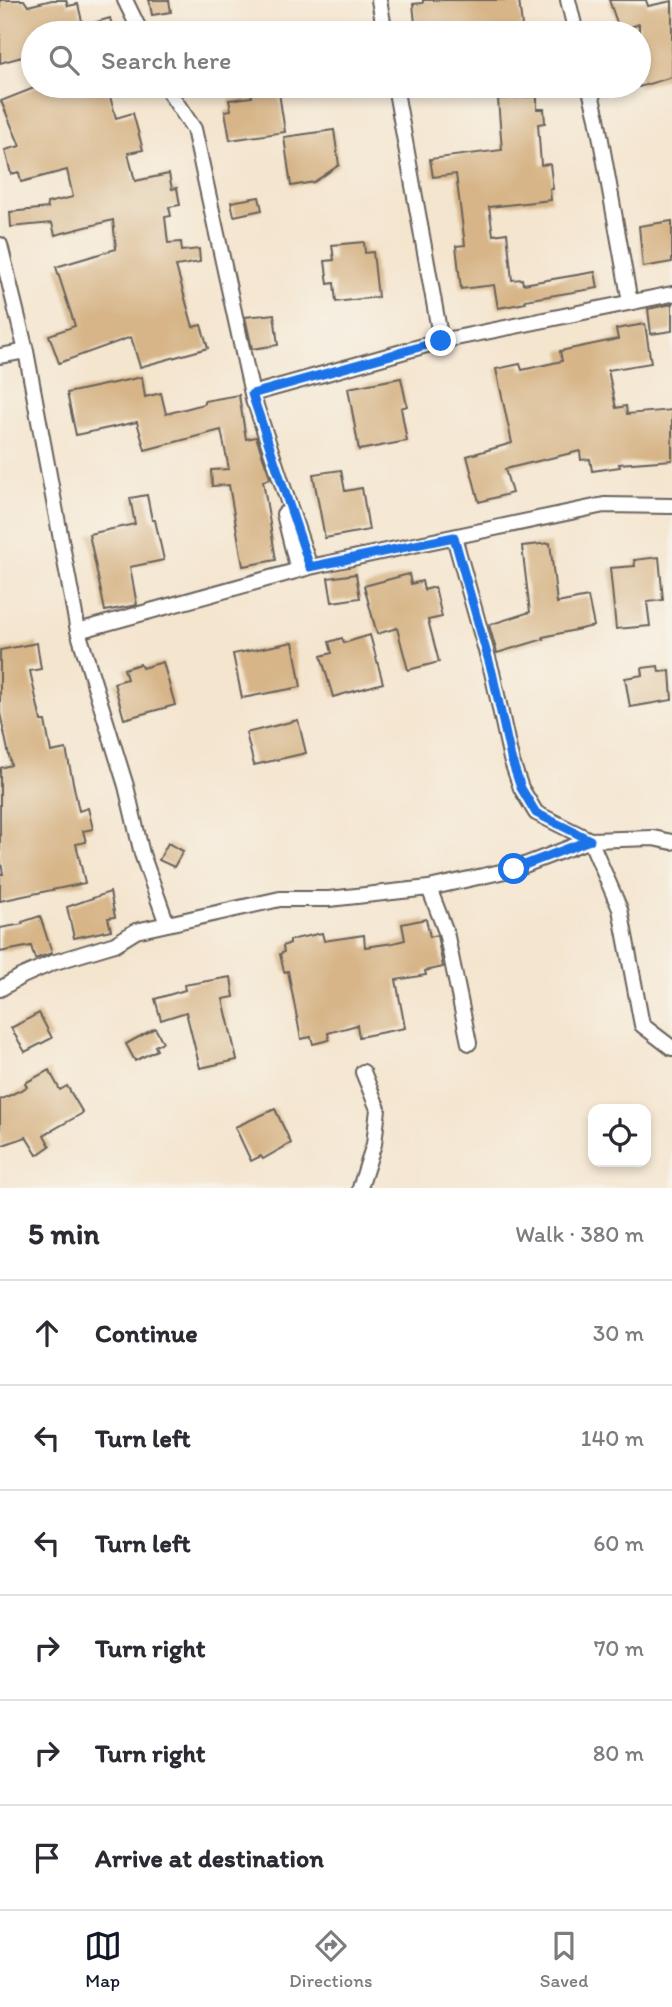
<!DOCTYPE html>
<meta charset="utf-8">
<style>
body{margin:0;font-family:Itim,sans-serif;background:#f2f2f3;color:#2b2b33}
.controls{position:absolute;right:21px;bottom:21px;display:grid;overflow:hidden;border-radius:14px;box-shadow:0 4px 10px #0003}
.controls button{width:63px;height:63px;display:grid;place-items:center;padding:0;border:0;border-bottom:2px solid #e1e1e2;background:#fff;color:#2b2b33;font:35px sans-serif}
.stop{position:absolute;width:21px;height:21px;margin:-16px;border:5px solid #1a73e8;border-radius:50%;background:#fff}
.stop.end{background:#1a73e8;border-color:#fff;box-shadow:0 2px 7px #0008}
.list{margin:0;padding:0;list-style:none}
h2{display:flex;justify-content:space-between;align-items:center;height:91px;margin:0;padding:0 28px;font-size:30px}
h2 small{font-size:23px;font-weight:400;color:#7c7c81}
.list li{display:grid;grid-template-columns:46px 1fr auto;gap:21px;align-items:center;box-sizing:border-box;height:105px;padding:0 28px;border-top:2px solid #e1e1e2}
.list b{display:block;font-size:26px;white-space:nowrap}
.list em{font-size:23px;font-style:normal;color:#7c7c81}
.icon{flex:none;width:38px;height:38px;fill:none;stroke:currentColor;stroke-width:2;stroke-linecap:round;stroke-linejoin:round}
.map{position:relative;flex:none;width:672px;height:1188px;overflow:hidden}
.search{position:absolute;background:#fff;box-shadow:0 4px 10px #0003;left:21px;right:21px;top:21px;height:77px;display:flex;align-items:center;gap:18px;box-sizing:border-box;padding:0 24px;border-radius:38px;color:#7c7c81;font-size:26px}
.sheet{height:721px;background:#fff}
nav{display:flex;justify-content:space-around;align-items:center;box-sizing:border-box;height:98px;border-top:2px solid #e1e1e2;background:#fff;font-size:19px;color:#7c7c81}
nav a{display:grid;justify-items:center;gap:4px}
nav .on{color:#111827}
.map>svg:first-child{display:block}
.building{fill:#d7b588}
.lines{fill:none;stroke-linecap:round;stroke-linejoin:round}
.street-casing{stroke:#68625b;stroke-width:18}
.street{stroke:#fff;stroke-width:14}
.route{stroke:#1a73e8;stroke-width:9}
</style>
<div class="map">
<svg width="672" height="1188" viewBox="0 0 672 1188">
<rect width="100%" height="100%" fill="#f7f3e8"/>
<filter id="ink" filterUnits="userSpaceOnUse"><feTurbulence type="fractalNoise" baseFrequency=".0143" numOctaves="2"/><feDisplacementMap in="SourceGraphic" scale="14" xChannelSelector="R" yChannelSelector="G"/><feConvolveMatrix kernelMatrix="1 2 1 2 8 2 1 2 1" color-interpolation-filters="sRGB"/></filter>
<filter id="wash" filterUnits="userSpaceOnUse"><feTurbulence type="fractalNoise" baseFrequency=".00686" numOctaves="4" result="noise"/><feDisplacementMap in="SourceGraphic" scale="28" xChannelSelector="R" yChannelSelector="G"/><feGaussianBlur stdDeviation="1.57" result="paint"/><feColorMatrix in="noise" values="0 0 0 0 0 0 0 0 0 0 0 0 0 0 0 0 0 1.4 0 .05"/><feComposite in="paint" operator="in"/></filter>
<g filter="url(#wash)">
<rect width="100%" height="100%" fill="#f4e5cf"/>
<g id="blocks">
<!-- building -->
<path class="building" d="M0,0H24L28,6L52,0H66L68,6L78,4L83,26L110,18L114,33H33V54L0,63Z
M149,0H169L171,12L152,15Z
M423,0H519L522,26L516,27L517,33H416L413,4L423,3Z
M609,0H646L648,6L672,1V77L639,87V24L620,31Z
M39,86H107L116,118L133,113L143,150L128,153L135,181L169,174L172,189L177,188L180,205L169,207L171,216L165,217L168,243L181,242L182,251L199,249L200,262L176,266L193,327L201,325L208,348L140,367L131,337L59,363L49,335L75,326L56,267L116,249L113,220L55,235L52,223L11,227L10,212L48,208L47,203L73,197L67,170L21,182L19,172L11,174L5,150L20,146L1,101Z
M250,86H278L285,132L230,140L225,111L231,110L229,100L252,97Z
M537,96V109H544L545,123L538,124L541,165L550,164L553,189H550L551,200L489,207L493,235L507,233L512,280L522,279L523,284L595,272L598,288L525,300L526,303L498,308L494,285L461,289L456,246L465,245L456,174L433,177L430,159L502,150L498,99Z
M334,130L339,165L314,182L291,186L284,137Z
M259,197L262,210L234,216L231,202Z
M672,221V262L643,267L639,226Z
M364,242L365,253L373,252L378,297L336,302L334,283L328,284L325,261L334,260L332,245Z
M672,304V331L651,334L648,309Z
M274,314L278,345L252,349L245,317Z
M645,324L651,363L608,370L616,408L626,406L627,414L672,410V460L619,464L620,467L592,471L590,459L581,460L580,451L505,469L512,493L479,502L467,456L512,443L496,369L520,364L522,370L562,361L560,351L618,339L616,329Z
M142,377L145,397L161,393L166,414L204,404V401L239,395L246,439L256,437L269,474L270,479L263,481L276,560L243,566L229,485L212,486L211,470L229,469L221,430L145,450L137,422L76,435L67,393Z
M401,378L407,406L401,408L407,441L359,450L348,388Z
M341,470L345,491L362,488L369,530L325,538L313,474Z
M147,495L152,520H155L164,560L130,567L137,605L105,611L89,534L135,524L130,498Z
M550,543L557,603L588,597L594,626L543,637L544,639L497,653L489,625L530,612L522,546Z
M659,557L663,600L647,602L650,626L616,629L610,568L635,566L634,560Z
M356,574L360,598L332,602L328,578Z
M409,574L411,584L422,581L424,590L435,587L442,617L428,620L439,662L408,670L397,628L377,634L364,586Z
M370,635L383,683L333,697L321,656L332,653L329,642L342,638L344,643Z
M293,642L301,687L242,698L233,654Z
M37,643L41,669L30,671L41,721H45L51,752L66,749L79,811L88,808L93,829L83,831L86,842L76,844L85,883L0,901V874H3L0,858V768L11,765L0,713V650Z
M163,662L175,705L124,719L114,683L127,679L124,669L140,664L142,668Z
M658,666L659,672L670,671L672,700L630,707L625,678L643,675L642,668Z
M298,720L306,753L254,765L246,733Z
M168,843L183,851L174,867L159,860Z
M110,892L115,917L108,918L111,930L74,938L67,907Z
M40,916L52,953L35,959L31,946L0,952V928L23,924L22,922Z
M426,919L430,937L437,935L443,967L425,971L426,975L396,980L405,1028L359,1037L357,1025L328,1033L329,1040L313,1044L311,1037L301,1039L288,971L284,972L280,954L284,952L283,946L290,943V940L322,933L324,941L364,935L365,947L393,943L405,940L402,924Z
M231,977L234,997L223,999L237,1060L200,1068L186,1012L161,1020L155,999L185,990L184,985Z
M39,1013L52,1038L25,1052L11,1028Z
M155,1028L163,1042L155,1046L157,1050L135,1061L126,1044Z
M49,1070L60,1090L67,1086L83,1113L44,1135L50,1146L37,1155L26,1137L0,1146V1100L27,1087L25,1083Z
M275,1109L291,1143L263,1159L261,1156L251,1161L235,1127Z"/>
</g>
</g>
<g filter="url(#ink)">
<use href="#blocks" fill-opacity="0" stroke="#68625b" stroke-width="2"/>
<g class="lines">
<defs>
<path id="street" d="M125,0L141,33
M379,0L385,33
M568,0L576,33
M165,86L194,129L254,403
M395,86L441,341
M589,86L597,118L630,302
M0,245L26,351L78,631L126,786L142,854L167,924
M0,356L26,351
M284,514L298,570
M454,537L492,672L511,759L521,788L536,813L590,840L620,909L642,1025L672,1048
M310,567L252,394L441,341L672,294
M78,631L310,567L604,505L672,506
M429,888L446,932L469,1043
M0,989L20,977L52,963L115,944L136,931L280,899H329L429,888L514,869L590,840L653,838L672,842
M360,1188L374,1144L378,1109L363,1072"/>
</defs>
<!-- street casing -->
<use href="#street" class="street-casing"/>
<!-- street -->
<use href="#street" class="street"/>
</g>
</g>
<g class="lines" filter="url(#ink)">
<!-- route -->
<path class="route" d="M441,341L252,394L310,567L454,537L492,672L511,758L521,788L536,813L590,840L514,869"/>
</g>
</svg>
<div class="controls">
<button><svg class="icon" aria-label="locate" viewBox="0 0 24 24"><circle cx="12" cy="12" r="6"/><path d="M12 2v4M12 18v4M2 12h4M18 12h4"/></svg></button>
</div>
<div class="stop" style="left:514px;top:869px"></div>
<div class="stop end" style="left:441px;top:341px"></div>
<div class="search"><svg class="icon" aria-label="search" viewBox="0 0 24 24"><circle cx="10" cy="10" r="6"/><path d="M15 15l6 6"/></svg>Search here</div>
</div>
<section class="sheet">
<h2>5 min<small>Walk · 380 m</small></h2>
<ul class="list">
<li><svg class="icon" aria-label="ahead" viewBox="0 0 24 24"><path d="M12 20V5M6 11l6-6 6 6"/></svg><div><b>Continue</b></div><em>30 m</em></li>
<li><svg class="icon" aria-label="left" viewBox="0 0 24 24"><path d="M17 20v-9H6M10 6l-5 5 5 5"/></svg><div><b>Turn left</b></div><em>140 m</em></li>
<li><svg class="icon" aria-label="left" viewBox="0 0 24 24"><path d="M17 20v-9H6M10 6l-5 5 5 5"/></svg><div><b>Turn left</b></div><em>60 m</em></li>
<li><svg class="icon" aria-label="right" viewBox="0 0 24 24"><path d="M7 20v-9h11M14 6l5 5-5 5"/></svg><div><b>Turn right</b></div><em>70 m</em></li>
<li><svg class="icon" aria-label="right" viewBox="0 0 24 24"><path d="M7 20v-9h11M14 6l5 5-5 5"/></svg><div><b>Turn right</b></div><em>80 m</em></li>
<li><svg class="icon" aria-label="arrive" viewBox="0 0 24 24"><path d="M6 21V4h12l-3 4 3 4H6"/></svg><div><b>Arrive at destination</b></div></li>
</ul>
</section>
<nav>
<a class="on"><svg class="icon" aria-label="map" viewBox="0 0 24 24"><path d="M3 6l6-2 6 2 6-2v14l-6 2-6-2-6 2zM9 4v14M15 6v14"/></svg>Map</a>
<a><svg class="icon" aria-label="directions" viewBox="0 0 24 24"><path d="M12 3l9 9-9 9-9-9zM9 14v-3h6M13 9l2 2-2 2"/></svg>Directions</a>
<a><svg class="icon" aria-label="saved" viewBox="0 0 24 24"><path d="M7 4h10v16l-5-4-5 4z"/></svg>Saved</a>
</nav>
